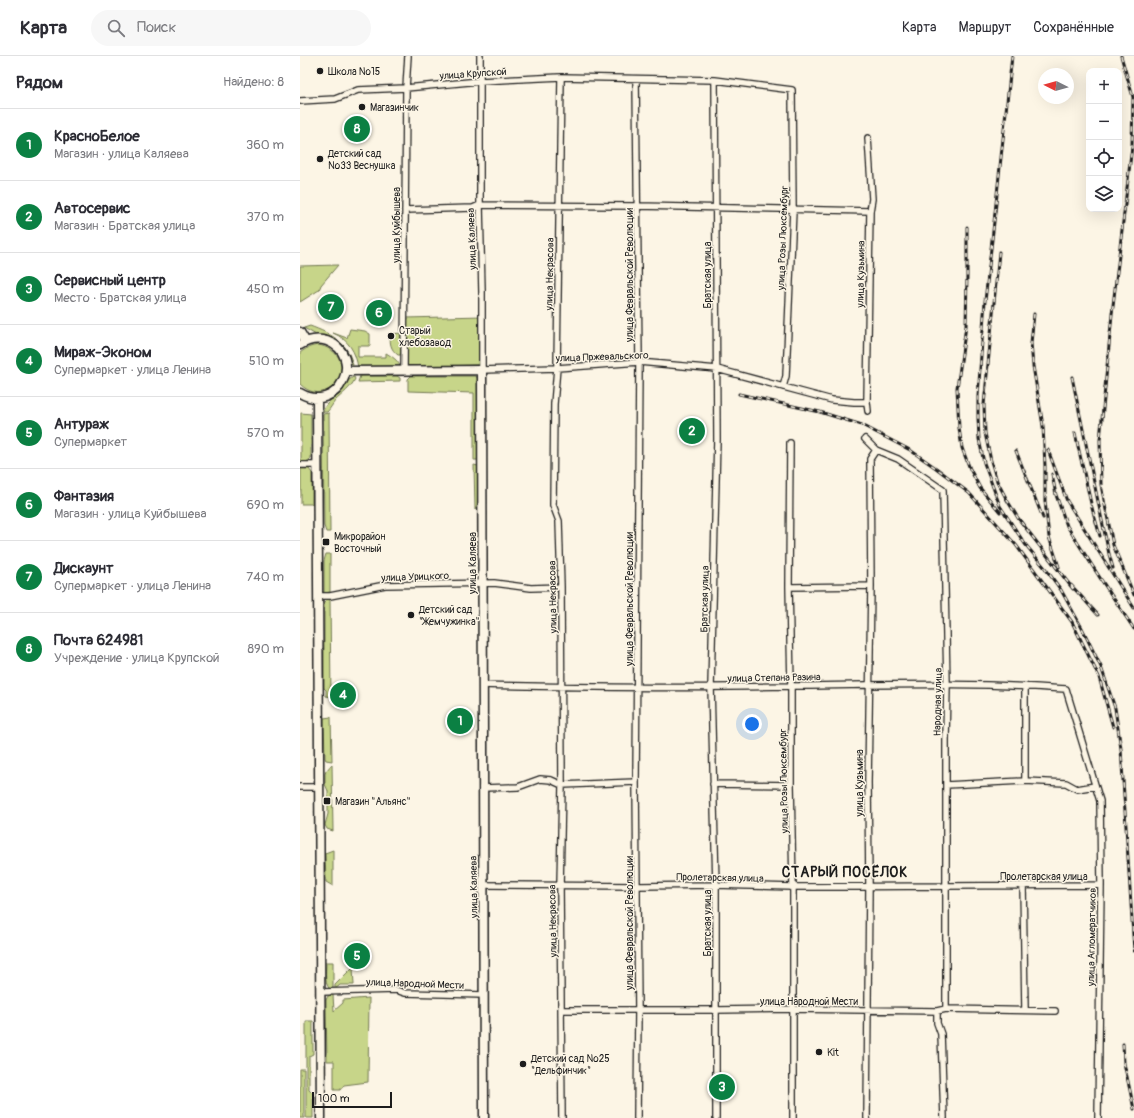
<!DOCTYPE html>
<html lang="ru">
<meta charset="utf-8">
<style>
body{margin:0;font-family:Pangolin,sans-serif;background:#f7f7f7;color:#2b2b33}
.controls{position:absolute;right:12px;top:12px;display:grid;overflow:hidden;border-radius:8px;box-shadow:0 4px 16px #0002}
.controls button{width:36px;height:36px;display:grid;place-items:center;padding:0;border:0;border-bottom:1px solid #e1e1e2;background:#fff;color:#2b2b33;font:20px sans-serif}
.compass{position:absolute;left:738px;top:12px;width:36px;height:36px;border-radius:50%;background:#fff;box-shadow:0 4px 16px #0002;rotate:275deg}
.scale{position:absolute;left:12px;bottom:10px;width:80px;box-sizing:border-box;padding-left:4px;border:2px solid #1c1c1c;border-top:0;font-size:11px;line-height:14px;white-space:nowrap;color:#1c1c1c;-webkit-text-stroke:3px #fcf5e5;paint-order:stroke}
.you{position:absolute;left:452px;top:668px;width:14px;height:14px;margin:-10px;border:3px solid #fff;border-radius:50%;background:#1a73e8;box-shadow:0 0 0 6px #1a73e833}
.badge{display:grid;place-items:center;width:26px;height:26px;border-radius:50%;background:#0b8043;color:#fff;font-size:13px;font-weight:700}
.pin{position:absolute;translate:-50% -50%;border:2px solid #fff;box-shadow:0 1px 4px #0006}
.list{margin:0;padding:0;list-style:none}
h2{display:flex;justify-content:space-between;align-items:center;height:52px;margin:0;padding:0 16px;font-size:17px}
h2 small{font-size:13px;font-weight:400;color:#7c7c81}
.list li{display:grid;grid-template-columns:26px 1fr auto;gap:12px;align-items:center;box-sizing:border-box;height:72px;padding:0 16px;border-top:1px solid #e1e1e2}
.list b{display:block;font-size:15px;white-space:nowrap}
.list p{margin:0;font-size:13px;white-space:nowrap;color:#7c7c81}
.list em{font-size:13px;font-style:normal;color:#7c7c81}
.icon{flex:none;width:22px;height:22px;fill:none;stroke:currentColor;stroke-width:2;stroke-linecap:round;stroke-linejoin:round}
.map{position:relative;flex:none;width:834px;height:1062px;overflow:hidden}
header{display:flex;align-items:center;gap:24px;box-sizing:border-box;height:56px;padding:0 20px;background:#fff;border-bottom:1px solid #e1e1e2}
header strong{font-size:19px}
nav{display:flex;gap:22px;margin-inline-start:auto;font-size:14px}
.search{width:280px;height:36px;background:#f7f7f7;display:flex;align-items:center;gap:10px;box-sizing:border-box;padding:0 14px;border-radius:22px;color:#7c7c81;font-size:15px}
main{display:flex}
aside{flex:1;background:#fff}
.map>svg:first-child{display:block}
.green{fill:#c7d589;stroke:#727852}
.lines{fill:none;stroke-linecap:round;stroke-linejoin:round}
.street-casing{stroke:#1c1c1c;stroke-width:8}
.secondary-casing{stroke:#1c1c1c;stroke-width:11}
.street{stroke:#fcf5e5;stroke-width:5.5}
.secondary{stroke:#fcf5e5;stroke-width:8}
.rail-casing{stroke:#1c1c1c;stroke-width:3}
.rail{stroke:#fcf5e5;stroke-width:1.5;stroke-dasharray:4.5;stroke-linecap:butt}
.poi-dot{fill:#1c1c1c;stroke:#fcf5e5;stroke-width:1.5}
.labels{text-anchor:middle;stroke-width:3;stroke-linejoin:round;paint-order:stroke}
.poi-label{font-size:10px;fill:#1c1c1c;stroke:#fcf5e5;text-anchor:start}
.street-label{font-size:10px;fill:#1c1c1c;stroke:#fcf5e5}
.district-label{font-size:14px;font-weight:bold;letter-spacing:1px;fill:#1c1c1c;stroke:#fcf5e5}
</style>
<header>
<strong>Карта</strong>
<div class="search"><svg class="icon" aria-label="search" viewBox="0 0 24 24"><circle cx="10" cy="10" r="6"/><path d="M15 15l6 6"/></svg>Поиск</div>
<nav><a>Карта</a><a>Маршрут</a><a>Сохранённые</a></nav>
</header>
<main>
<aside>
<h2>Рядом<small>Найдено: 8</small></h2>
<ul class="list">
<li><span class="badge">1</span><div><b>КрасноБелое</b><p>Магазин · улица Каляева</p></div><em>360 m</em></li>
<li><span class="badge">2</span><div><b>Автосервис</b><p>Магазин · Братская улица</p></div><em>370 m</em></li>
<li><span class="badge">3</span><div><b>Сервисный центр</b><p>Место · Братская улица</p></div><em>450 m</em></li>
<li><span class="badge">4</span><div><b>Мираж-Эконом</b><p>Супермаркет · улица Ленина</p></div><em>510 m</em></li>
<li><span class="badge">5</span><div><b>Антураж</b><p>Супермаркет</p></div><em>570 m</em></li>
<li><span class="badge">6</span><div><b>Фантазия</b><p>Магазин · улица Куйбышева</p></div><em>690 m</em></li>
<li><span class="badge">7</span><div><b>Дискаунт</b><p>Супермаркет · улица Ленина</p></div><em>740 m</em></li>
<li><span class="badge">8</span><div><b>Почта 624981</b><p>Учреждение · улица Крупской</p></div><em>890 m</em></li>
</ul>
</aside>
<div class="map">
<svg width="834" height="1062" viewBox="0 0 834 1062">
<rect width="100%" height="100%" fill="#fcf5e5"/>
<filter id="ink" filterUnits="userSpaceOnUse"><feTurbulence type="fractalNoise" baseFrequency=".025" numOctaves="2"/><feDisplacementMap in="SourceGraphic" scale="8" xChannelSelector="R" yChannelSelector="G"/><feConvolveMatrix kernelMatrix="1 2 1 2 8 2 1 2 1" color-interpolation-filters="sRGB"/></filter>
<g filter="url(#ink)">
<!-- green -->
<path class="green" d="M38,209L21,229L19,234L0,246V210Z
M182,260L178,309L106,311V262Z
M10,270C31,278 47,285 53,309L50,306L46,297L22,281L16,279L4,272Z
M50,273L65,275L70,278V290H58V301H86V297C91,300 100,305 100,312H58C56,296 48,283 33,277L47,282Z
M102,277L101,297L100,299H98C90,293 90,287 90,278Z
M19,289C65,300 30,358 0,328V297C6,292 11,290 19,289Z
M60,320H97L100,322V325L58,326Z
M111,320H174L177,321L179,325L178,403L177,404H174V337L108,335V323Z
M53,321H54L55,323C51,332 42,338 35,345C32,349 30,353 27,356H23L24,352L27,348L41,334L49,324Z
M1,357L11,358V402C9,405 5,407 1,405Z
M29,357L30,476H26L24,470L23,358Z
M174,409L178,410C179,425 182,441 175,454Z
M1,413H9L12,417V448H1Z
M26,498H30V536L24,537V505Z
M27,543H30L31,641L26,640V634L24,632V546Z
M31,661L32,705L26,704L25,702L24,662Z
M32,708L33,775L27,773L25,769L28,758V735L25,728V718L26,715Z
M33,794V830L26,826L25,797Z
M26,906H33V935C23,931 26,916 26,906Z
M53,911L54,929H40L35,933V929Z
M30,939H33L34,955L43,947V944L69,942L68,1026L44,1029L40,1034H34V1005H27L26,944L28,940Z
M6,965H13V998L9,1000V1033L13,1037V1062H6Z
M0,1013H4V1062H0Z"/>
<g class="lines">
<defs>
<path id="street" d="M180,0V149L182,236V314L257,312L339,306L417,313L532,344L554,346H567
M261,21L257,312L254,348L253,449L259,465L261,531L262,729L260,830L262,1062
M336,23L339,306L336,726L338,955L337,1062
M415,24L417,383L411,631L416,829V1062
M0,45L35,43L58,34L106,32L180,25L261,21L415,24L492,34L493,154L486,320L483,331
M568,82L572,143L570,155L567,346L568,355
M105,154L173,152L180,149L338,150L570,155
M104,315L106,32L108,0
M565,383L576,394L598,403L643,434L647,628L646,684V953
M490,387L489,531L491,630V729L493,831V1062
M0,409H18
M489,531L571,530
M19,540H30L85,529L194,527L231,532L261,531
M182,629C285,632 388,632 491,630C583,629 675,626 766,633L800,745L801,829L798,1062
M725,630V725
M413,728L491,729
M646,729L725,725L766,727L777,733L795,730
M0,731H20
M182,732L218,731L240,723L251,724L262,729L336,726
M184,829L338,830L416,829L493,831L801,829
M723,829L725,954
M21,936L96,934L105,937L184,939
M262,954H416L493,953L637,955L646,953L755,955
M637,955V967L641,978L644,1062
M567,1062L569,830L568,726L571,530L570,403L576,394"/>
<path id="secondary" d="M0,276L6,286
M0,289C8,284 17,282 27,285C66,299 39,360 0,337
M46,315L182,314L184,1062
M17,342L21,1062"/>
</defs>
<!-- street casing -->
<use href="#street" class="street-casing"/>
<!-- secondary casing -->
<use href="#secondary" class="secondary-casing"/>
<!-- street -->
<use href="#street" class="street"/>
<!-- secondary -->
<use href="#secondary" class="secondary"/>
<defs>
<path id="rail" d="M712,0L693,175L685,245L678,340V362L679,383L684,407L700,450L725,488L745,512L761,534L782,572L801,611L815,652L821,693L834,895
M821,0L833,41L832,90L812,258L800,384L801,429L813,489L834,539
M667,171V220L666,270L657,332L659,372L662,392L670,413L680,432L700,456
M699,196L684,349L685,377L691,405L697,425L707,444L718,462L773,533
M734,258L731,287L733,310L743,370L745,410V445L749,481L759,511
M772,321L809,498L813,512
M439,338L520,356L562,369L610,394L636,412L669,437L716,489L772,566L799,621L813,671
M775,377L792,452L800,480
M748,394L767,445L834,552
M716,395L743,462
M752,418L756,439L767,470L802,525L834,573
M771,529L798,559
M823,988L824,1007L834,1053"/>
</defs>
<!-- rail casing -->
<use href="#rail" class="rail-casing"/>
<!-- rail -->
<use href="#rail" class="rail"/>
</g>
</g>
<!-- markers -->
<g class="poi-dot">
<circle cx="20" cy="15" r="4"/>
<circle cx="62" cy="51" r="4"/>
<circle cx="20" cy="103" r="4"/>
<circle cx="91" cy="280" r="4"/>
<rect x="22" y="482" width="8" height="8" rx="2"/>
<circle cx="111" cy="559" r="4"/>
<rect x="23" y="741" width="8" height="8" rx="2"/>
<circle cx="519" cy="996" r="4"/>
<circle cx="223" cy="1008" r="4"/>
</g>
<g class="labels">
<!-- poi labels -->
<g class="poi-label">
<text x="28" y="19">Школа №15</text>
<text x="70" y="55">Магазинчик</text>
<text x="28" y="101">Детский сад<tspan x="28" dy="12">№33 Веснушка</tspan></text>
<text x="99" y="278">Старый<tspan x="99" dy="12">хлебозавод</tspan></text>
<text x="34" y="484">Микрорайон<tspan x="34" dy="12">Восточный</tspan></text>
<text x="119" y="557">Детский сад<tspan x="119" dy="12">"Жемчужинка"</tspan></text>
<text x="35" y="749">Магазин "Альянс"</text>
<text x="527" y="1000">Kit</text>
<text x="231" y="1006">Детский сад №25<tspan x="231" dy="12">"Дельфинчик"</tspan></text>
</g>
<!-- street labels -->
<g class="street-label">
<text transform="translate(173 17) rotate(-4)" y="4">улица Крупской</text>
<text transform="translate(96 169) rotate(-90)" y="4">улица Куйбышева</text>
<text transform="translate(482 182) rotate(-88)" y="4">улица Розы Люксембург</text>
<text transform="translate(171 183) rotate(-92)" y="4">улица Каляева</text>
<text transform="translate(249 218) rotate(-89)" y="4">улица Некрасова</text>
<text transform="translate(560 218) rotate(-89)" y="4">улица Кузьмина</text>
<text transform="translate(329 219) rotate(-90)" y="4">улица Февральской Революции</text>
<text transform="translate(407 219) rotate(-90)" y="4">Братская улица</text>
<text transform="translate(302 300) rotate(-2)" y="4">улица Пржевальского</text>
<text transform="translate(172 507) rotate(-90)" y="4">улица Каляева</text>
<text transform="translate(115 520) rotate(-2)" y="4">улица Урицкого</text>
<text transform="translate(252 541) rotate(-91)" y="4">улица Некрасова</text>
<text transform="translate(329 543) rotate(-90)" y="4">улица Февральской Революции</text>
<text transform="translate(404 543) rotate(-89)" y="4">Братская улица</text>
<text transform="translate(474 621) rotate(-1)" y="4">улица Степана Разина</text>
<text transform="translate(637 646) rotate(-89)" y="4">Народная улица</text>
<text transform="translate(483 725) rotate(-91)" y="4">улица Розы Люксембург</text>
<text transform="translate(559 727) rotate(-90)" y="4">улица Кузьмина</text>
<text x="744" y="824">Пролетарская улица</text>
<text transform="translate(420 821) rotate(1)" y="4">Пролетарская улица</text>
<text transform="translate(173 831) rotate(-91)" y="4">улица Каляева</text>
<text transform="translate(252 865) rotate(-91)" y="4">улица Некрасова</text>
<text transform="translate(329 867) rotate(-90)" y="4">улица Февральской Революции</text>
<text transform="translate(407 867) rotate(-90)" y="4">Братская улица</text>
<text transform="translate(791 881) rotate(-89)" y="4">улица Агломератчиков</text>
<text transform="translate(115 927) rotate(2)" y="4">улица Народной Мести</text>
<text x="509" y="949">улица Народной Мести</text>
</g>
<!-- district labels -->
<g class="district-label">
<text x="545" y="821">СТАРЫЙ ПОСЁЛОК</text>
</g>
</g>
</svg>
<div class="controls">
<button>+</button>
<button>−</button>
<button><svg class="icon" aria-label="locate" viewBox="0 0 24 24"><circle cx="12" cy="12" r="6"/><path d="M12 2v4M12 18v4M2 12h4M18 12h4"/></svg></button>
<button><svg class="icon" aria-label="layers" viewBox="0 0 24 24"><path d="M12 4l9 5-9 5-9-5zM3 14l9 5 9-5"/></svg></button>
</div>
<svg class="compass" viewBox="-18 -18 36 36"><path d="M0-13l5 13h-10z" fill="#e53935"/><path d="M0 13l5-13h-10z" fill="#7c7c81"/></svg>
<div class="scale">100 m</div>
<div class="you"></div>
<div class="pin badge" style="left:160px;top:665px">1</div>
<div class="pin badge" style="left:392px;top:375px">2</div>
<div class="pin badge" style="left:422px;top:1031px">3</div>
<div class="pin badge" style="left:43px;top:639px">4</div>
<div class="pin badge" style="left:57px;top:900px">5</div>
<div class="pin badge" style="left:79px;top:257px">6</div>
<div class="pin badge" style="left:31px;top:251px">7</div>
<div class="pin badge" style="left:57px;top:73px">8</div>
</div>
</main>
